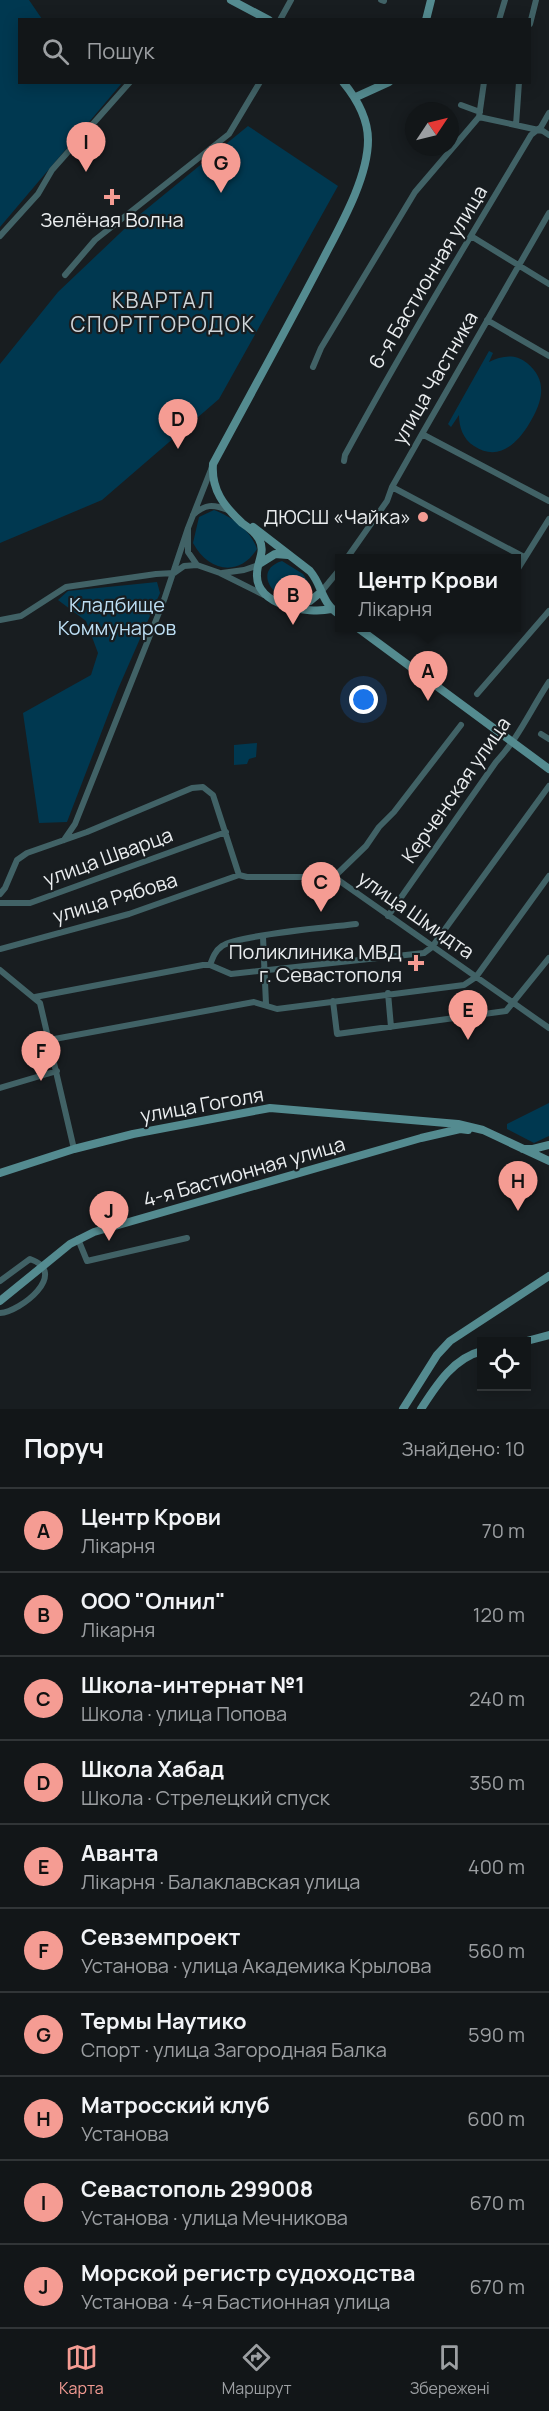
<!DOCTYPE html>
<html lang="uk">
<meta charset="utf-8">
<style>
body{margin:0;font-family:Manrope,sans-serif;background:#1b1f21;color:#f1f3f6}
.controls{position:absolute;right:18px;bottom:18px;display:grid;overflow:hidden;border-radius:0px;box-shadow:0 3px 15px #0003}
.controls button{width:54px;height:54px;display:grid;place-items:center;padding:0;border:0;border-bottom:2px solid #313537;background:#121618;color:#f1f3f6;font:30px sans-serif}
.compass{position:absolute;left:405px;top:102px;width:54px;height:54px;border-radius:50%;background:#121618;box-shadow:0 3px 15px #0003;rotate:55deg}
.you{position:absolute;left:364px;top:700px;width:21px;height:21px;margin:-15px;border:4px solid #fff;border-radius:50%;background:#1a73e8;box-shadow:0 0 0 9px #1a73e833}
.badge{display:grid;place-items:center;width:39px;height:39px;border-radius:50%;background:#f59c93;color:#111;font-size:20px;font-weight:700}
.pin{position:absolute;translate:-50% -50px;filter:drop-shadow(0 2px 3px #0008)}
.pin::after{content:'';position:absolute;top:32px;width:21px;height:18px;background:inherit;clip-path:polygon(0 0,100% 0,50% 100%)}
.popup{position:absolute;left:335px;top:554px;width:186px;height:78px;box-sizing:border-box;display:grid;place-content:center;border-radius:0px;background:#121618;filter:drop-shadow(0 2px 4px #0005);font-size:20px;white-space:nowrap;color:#9c9fa2}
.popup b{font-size:22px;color:#f1f3f6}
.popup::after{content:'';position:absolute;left:50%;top:100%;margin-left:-12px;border:12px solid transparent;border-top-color:#121618}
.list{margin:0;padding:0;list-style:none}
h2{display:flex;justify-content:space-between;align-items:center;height:78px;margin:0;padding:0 24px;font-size:26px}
h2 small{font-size:20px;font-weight:400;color:#9c9fa2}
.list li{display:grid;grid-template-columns:39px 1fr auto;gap:18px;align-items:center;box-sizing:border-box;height:84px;padding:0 24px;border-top:2px solid #313537}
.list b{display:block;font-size:22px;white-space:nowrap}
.list p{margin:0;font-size:20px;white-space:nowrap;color:#9c9fa2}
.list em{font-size:20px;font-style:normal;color:#9c9fa2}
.icon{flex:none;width:33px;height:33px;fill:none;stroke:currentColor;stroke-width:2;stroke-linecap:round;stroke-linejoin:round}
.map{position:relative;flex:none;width:549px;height:1409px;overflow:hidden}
.search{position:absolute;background:#121618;box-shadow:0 3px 15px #0003;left:18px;right:18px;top:18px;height:66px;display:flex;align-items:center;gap:15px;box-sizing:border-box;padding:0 21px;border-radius:0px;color:#9c9fa2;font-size:22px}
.sheet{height:918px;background:#121618}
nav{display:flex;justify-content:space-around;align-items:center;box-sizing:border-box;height:84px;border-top:2px solid #313537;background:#121618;font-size:16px;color:#9c9fa2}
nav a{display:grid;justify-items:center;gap:3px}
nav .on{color:#f59c93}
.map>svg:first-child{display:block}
.green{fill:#003850}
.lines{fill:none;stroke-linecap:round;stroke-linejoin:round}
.street{stroke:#416266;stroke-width:6}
.secondary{stroke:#548b90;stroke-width:8}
.poi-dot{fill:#f59c93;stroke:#181d20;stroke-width:2}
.labels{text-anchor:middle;stroke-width:4.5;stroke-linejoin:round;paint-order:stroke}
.poi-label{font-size:20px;fill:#eaedef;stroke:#181d20;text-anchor:end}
.street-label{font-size:20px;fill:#eaedef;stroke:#181d20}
.park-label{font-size:20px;fill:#bddff4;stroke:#181d20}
.neighbourhood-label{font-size:21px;letter-spacing:1.5px;fill:#cfd5d9;stroke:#181d20}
</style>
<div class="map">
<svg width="549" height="1409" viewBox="0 0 549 1409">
<rect width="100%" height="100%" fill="#181d20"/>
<!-- green -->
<path class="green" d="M0,0H29L42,19L20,20V82L122,83L0,227Z
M248,126L338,186L219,399L102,500L0,543V364L58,292L138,216Z
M489,351L493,353L489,362C501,356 515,353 527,363C549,381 542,403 529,424C517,444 498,462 474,446C463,439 459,427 459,415L451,427L448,424Z
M214,510C232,517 251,530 257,549C239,578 208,571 193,543L199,517Z
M282,561L303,574L309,584L307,591L295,601C272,599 253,570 282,561Z
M157,582L160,593L118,689L67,822L39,823L23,713L91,675L98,653L86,621L58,600L68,591Z
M257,743L256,757L249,759L247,764L234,765V745Z
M549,1103V1136L534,1143L507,1129V1124Z"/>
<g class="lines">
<!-- street -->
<path class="street" d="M381,0L384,1
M280,20L291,0
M499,20L505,0
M530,24L536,0
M461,105L480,112
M479,117L543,131L549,135
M479,117L484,82
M516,125L519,82
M0,236L38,194L52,170L130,82
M471,236L549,284
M65,275L95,240L229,134L260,82
M487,320L549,356
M313,367L321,348L415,192L479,117
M422,434L549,501
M344,461L345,455C404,346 468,241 531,135L541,127L549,113
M212,467L188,528V552L197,565L220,573L264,595
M392,487L524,557
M193,515C205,504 213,504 228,510
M347,558L387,501L392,487L422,434L549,213
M516,572L549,519
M174,573L184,566L197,565
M222,573L244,570L259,565
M321,592L340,569
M0,620L21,616L66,587L156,574L174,573
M477,694L549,611
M541,734L549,739
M64,840L75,824L164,600L188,528
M239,875L247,877H334L549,1028
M334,877L366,846L379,827L394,812L461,725
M0,894L5,888L17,860L27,853L87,832L192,788L203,787L213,795L239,875
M0,903H30L226,832
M388,916L496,762C518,739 531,709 549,682
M263,937L266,1004
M0,949L129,914L239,875
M210,965C213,957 215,951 222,946C237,935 332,927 356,924
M0,970L40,1003L74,1149
M388,993L391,1027
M35,997L203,965H210L231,974L424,953L432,947L549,786
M333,1001L337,1034L506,1011L549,958
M49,1040L254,1002L277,1009L464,985L476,977L549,876
M0,1088L57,1071
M78,1239L87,1261L187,1238
M0,1281L30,1259C70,1273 20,1312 0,1313"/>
<!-- secondary -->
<path class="secondary" d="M231,0L269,20
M426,20L431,0
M356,97L389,82
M253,527L310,571C323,586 320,602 340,615
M259,564L275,554L288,555
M293,607L310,601L321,592
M331,609C309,614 255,606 257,574C257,561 266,552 259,539C255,532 248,527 242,523C224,506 211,490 213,464C249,397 286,330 321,263C339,228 368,179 368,140C368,118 357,99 343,82
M358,628L549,769
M523,1149H533L549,1145
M0,1173L74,1149L133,1134L270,1108L458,1124L483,1130L549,1161
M0,1301L70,1244L94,1232L421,1138L460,1129L468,1130
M523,1342L549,1335
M403,1409L437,1355L450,1341L549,1276
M421,1409C436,1386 453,1358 482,1351"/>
</g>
<!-- markers -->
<g class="poi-dot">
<path d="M109 188h6v6h6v6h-6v6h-6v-6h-6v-6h6z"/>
<circle cx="423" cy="517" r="6"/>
<path d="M413 954h6v6h6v6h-6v6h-6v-6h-6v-6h6z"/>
</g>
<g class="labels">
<!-- poi labels -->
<g class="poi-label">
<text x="112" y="227" text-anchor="middle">Зелёная Волна</text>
<text x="411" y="524">ДЮСШ «Чайка»</text>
<text x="402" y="959">Поликлиника МВД<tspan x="402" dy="23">г. Севастополя</tspan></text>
</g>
<!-- street labels -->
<g class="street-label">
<text transform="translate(428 277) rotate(-59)" y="7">6-я Бастионная улица</text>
<text transform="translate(435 378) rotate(-60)" y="7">улица Частника</text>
<text transform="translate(456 790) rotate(-55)" y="7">Керченская улица</text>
<text transform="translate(108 857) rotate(-20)" y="7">улица Шварца</text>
<text transform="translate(115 898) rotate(-17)" y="7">улица Рябова</text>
<text transform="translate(416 915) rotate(35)" y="7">улица Шмидта</text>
<text transform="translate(202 1105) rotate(-10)" y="7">улица Гоголя</text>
<text transform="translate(244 1172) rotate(-16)" y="7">4-я Бастионная улица</text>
</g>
<!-- park labels -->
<g class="park-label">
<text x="117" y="612">Кладбище<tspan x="117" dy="23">Коммунаров</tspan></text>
</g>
<!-- neighbourhood labels -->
<g class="neighbourhood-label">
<text x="163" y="308">КВАРТАЛ<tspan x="163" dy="24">СПОРТГОРОДОК</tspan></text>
</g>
</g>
</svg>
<div class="controls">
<button><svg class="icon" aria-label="locate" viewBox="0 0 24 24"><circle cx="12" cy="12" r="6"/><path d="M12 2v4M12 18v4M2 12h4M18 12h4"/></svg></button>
</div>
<svg class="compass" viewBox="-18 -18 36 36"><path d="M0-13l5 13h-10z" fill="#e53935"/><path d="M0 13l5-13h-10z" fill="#9c9fa2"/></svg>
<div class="you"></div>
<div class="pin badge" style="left:428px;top:701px">A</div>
<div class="popup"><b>Центр Крови</b>Лікарня</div>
<div class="pin badge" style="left:293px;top:625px">B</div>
<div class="pin badge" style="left:321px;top:912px">C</div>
<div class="pin badge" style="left:178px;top:449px">D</div>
<div class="pin badge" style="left:468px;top:1040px">E</div>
<div class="pin badge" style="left:41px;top:1081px">F</div>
<div class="pin badge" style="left:221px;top:193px">G</div>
<div class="pin badge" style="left:518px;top:1211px">H</div>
<div class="pin badge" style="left:86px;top:172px">I</div>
<div class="pin badge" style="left:109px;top:1241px">J</div>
<div class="search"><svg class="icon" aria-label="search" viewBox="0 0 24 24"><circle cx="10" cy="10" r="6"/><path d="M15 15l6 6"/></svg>Пошук</div>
</div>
<section class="sheet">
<h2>Поруч<small>Знайдено: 10</small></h2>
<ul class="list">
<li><span class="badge">A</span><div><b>Центр Крови</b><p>Лікарня</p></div><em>70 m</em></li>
<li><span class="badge">B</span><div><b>ООО &quot;Олнил&quot;</b><p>Лікарня</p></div><em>120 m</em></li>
<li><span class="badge">C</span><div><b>Школа-интернат №1</b><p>Школа · улица Попова</p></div><em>240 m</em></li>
<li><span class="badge">D</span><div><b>Школа Хабад</b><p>Школа · Стрелецкий спуск</p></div><em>350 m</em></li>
<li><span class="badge">E</span><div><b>Аванта</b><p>Лікарня · Балаклавская улица</p></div><em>400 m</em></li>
<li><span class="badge">F</span><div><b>Севземпроект</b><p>Установа · улица Академика Крылова</p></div><em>560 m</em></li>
<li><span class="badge">G</span><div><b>Термы Наутико</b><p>Спорт · улица Загородная Балка</p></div><em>590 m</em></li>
<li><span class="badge">H</span><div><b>Матросский клуб</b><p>Установа</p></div><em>600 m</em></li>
<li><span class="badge">I</span><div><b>Севастополь 299008</b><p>Установа · улица Мечникова</p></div><em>670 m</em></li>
<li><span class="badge">J</span><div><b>Морской регистр судоходства</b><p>Установа · 4-я Бастионная улица</p></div><em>670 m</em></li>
</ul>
</section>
<nav>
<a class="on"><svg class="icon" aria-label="map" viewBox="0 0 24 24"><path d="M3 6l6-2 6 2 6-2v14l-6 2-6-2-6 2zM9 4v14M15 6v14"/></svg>Карта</a>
<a><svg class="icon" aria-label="directions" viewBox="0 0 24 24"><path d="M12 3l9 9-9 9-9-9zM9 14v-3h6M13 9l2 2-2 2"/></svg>Маршрут</a>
<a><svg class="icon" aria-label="saved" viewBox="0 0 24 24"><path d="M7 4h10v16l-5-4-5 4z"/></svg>Збережені</a>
</nav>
